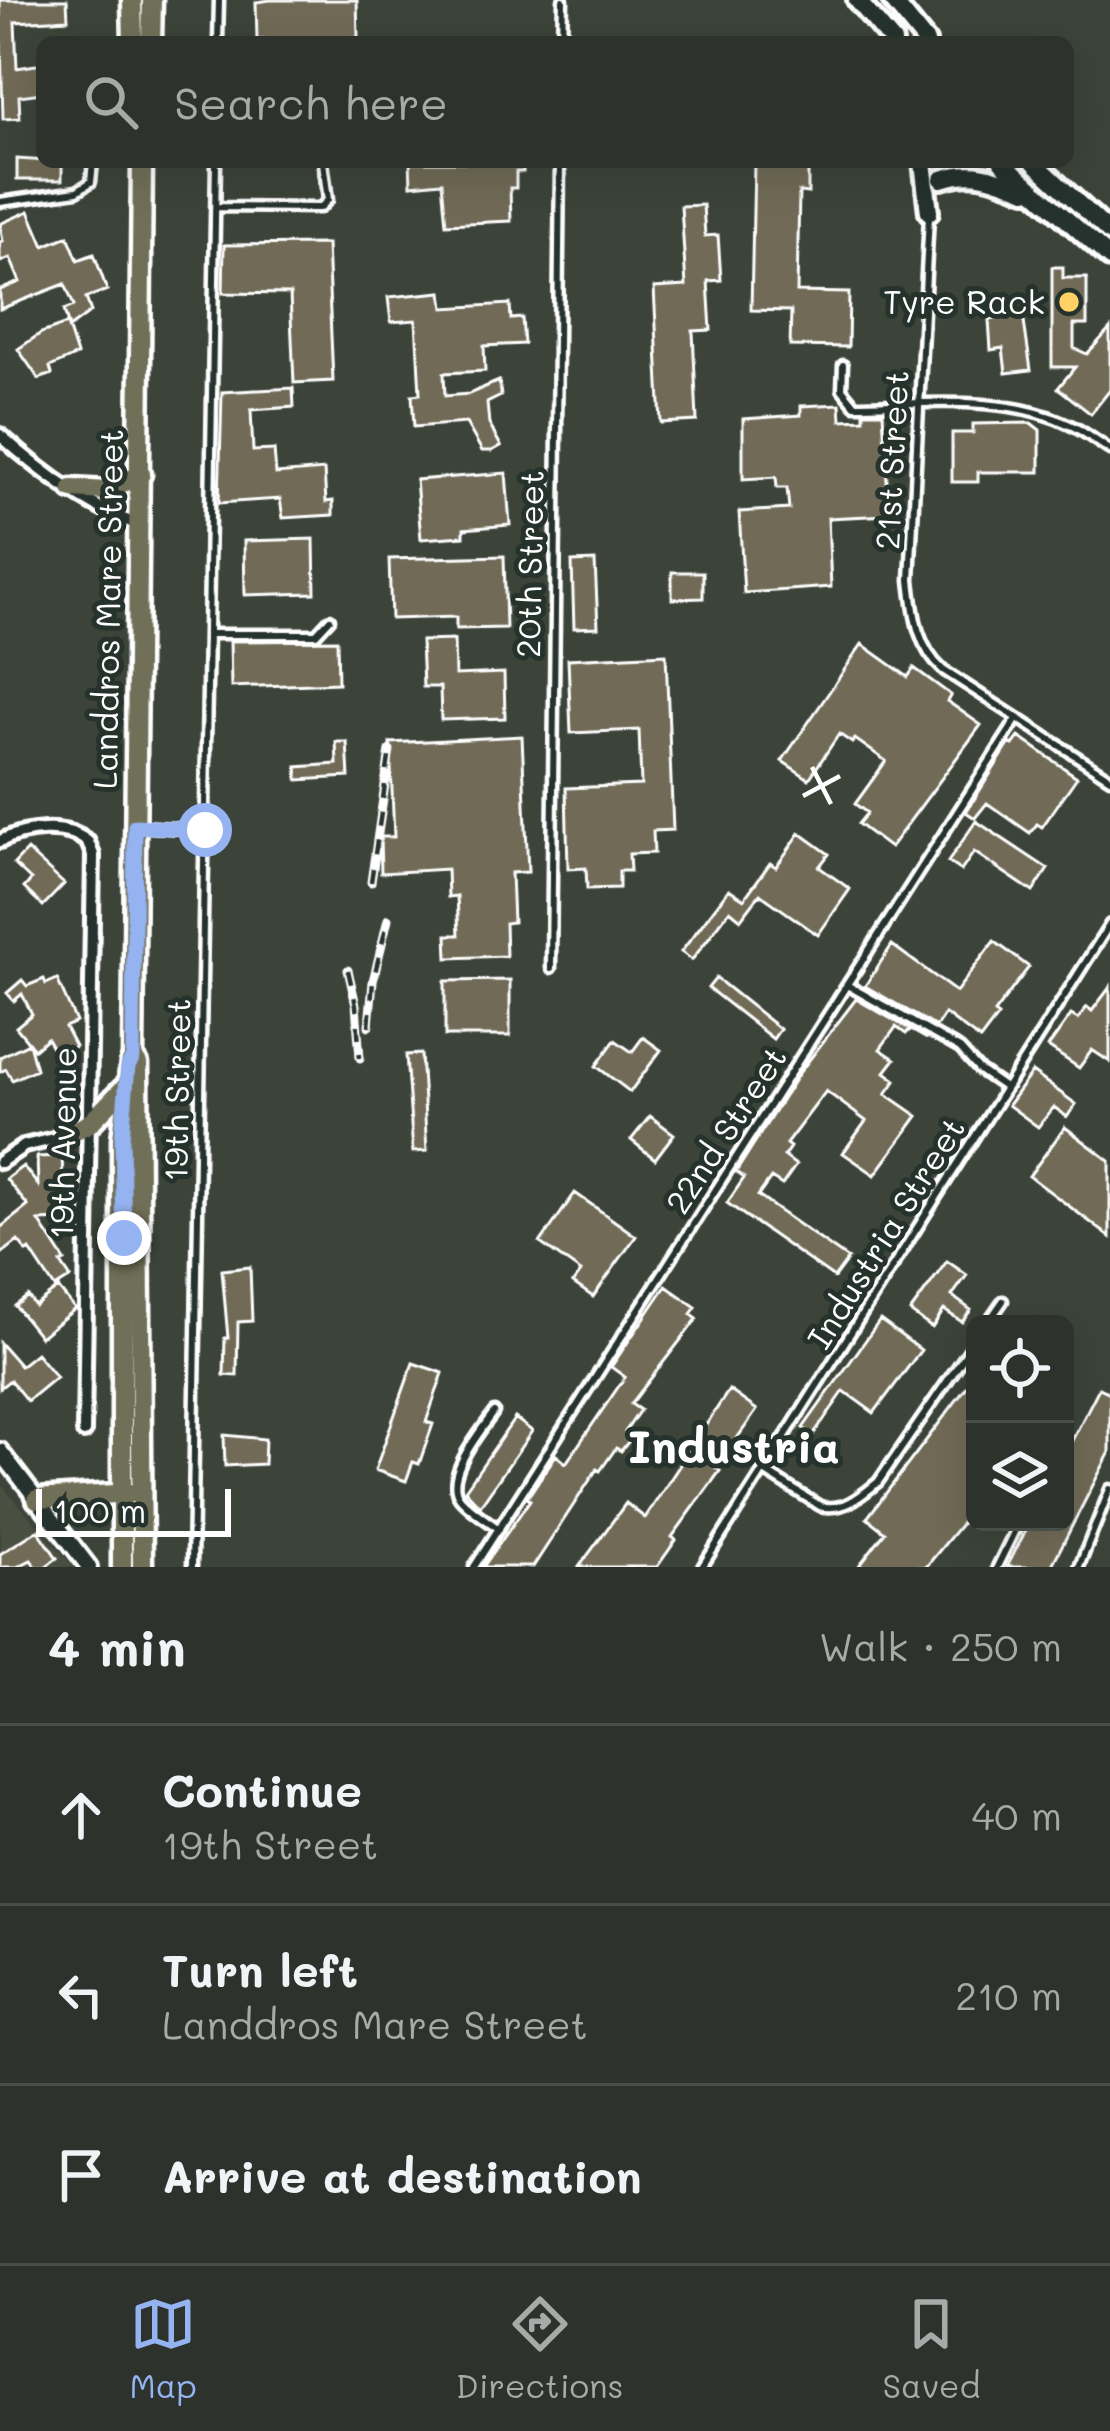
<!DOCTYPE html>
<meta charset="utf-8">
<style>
body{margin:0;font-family:Mali,sans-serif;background:#353b34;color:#f1f3f6}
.controls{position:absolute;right:36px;bottom:36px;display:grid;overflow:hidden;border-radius:18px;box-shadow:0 12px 48px #0002}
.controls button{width:108px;height:108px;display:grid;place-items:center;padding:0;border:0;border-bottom:3px solid #484e48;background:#2d332c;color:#f1f3f6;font:60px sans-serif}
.scale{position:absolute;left:36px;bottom:30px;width:195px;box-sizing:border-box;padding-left:12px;border:6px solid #fff;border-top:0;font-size:33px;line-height:42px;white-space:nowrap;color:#fff;-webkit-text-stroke:9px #26332d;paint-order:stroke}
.stop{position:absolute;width:36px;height:36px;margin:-27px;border:9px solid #95b2f1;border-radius:50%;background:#fff}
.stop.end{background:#95b2f1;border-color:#fff;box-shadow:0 3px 12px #0008}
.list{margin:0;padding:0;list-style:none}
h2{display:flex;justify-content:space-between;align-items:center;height:156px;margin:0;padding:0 48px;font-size:51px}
h2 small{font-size:39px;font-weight:400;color:#a7aaa9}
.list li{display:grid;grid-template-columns:78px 1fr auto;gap:36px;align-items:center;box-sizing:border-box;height:180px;padding:0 48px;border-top:3px solid #484e48}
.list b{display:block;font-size:45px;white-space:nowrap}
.list p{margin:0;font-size:39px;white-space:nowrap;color:#a7aaa9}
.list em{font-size:39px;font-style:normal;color:#a7aaa9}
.icon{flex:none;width:66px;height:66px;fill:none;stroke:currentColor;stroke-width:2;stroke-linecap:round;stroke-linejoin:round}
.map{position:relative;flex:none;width:1110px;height:1567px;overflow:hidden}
.search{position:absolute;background:#2d332c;box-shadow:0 12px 48px #0002;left:36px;right:36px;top:36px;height:132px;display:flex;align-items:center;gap:30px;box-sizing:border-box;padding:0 42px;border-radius:18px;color:#a7aaa9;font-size:45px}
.sheet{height:696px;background:#2d332c}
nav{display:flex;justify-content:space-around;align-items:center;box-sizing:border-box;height:168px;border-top:3px solid #484e48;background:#2d332c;font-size:33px;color:#a7aaa9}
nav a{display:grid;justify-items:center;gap:6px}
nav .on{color:#95b2f1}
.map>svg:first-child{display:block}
.built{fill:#4b4f43}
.building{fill:#6f6a57;stroke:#fff;stroke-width:3}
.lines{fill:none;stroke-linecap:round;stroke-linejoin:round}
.service-casing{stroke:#fff;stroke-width:15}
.minor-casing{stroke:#fff;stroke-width:20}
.tertiary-casing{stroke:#fff;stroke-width:22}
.secondary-casing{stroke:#fff;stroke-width:26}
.primary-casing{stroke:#fff;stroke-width:27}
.service{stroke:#26332d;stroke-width:6}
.minor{stroke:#26332d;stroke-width:10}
.tertiary{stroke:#26332d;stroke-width:14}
.secondary{stroke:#26332d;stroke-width:16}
.primary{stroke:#706f59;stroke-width:18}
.rail-casing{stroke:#fff;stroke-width:9}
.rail{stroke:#26332d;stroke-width:4.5;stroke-dasharray:14;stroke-linecap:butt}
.route{stroke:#95b2f1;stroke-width:15}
.ticks{fill:none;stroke:#fff;stroke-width:4.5}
.poi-dot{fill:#ffd166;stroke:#26332d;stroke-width:4.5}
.labels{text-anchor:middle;stroke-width:10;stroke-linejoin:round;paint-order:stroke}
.poi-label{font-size:33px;fill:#fff;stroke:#26332d;text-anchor:end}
.street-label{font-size:33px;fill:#fff;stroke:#26332d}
.district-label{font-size:45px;font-weight:bold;fill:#fff;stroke:#26332d}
</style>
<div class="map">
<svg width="1110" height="1567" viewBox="0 0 1110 1567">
<rect width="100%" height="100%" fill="#3c443a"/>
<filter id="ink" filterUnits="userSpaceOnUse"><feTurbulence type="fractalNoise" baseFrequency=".00833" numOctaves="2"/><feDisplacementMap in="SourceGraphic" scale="24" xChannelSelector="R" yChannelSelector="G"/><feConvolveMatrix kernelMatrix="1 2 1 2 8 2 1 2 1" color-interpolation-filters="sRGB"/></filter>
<g filter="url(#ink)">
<!-- built -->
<path class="built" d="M0,1483L74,1567H0Z"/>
<!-- building -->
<path class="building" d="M0,0H67L68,19L15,22L17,68L42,64V93L19,96L20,118L3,119Z
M270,0H357L358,38L257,40L256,2Z
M17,159L62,162V180H17Z
M410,162H523V172H516V188H510L511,221L446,224L442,182L411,185Z
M754,162H808V193L799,192L797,292L849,293L848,347L790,346L791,311L751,310Z
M703,205L705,236L718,235L721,280L708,281L711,330L693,331L697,421L661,423L654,288L686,286L681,206Z
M29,211L44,246L68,236L78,260L94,254L98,265L107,290L86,298L91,312L69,328L64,310L74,306L65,284L0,309V290L20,282L10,258L0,262V242L3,241L0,224Z
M327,244L333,381L294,383L290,294L223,293L224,245Z
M1052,267H1063V278H1087V325H1074V348L1087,354L1110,329V390L1091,414L1058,388L1075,367H1052Z
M442,292L444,308L510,304L511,319L522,318L524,344L484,346L485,371L444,373L445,396L469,394L499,381L501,396L487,403L489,424L501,446L492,451H482L466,423L414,427L412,395L420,394L416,320L391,322L388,297Z
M1023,315L1031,370L1006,373L1003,348L991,350L989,320Z
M67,324L77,355L50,367L52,374L39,379L18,349L41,333Z
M293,388L294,407L251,410L253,451L274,450L276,474L324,470L326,502L333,501V515L283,518L280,499L219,503L222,392Z
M840,404L841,420L864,419V412H883L889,515L828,518L831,587L744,593L739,512L789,509L787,488H777L776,477L743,479V419L801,415V406Z
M1031,423L1040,430V472H978V482H952V433H973V424Z
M506,473L510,525L464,529V536L421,539L416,480Z
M314,539L315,593L245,595L244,541Z
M504,556L506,628L456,629V617L391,619L389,559Z
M595,561L598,627L574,628L572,562Z
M672,572H703V598L672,599Z
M337,640L338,683L231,687L230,641Z
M454,640L455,675L504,673L505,718L441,720L440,687H423L421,641Z
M862,644L908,677L914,668L951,695L947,701L981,725L890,848L858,824L867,813L855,804L886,761L855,739L852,743L839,734L809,779L782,761Z
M666,654L673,830L653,831L654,853L629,854L630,871H619V888L587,889L586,868L568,869L566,788L641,785L639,730L571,733L568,659Z
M522,736L528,872L511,873L513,922L505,923L506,956L448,958L447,935H459L457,896L448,897L447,869L381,873L380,837H394L390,743Z
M1019,737L1077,777L1042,827L1037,824L1030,833L987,803L975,818L966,812L1010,743L1013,745Z
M336,742H347L349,777L298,780L297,767L337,764Z
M976,821L1048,869L1033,892L974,852L961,871L948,862Z
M800,833L829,854L819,867L850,889L818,935L760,894L741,919L730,910L692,960L681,952L729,889L744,899L770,863L776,867Z
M27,850L64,884L43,906L24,888L31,880L14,864Z
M994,941L1029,967L994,1013L998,1016L980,1040L945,1014L936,1027L865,986L892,945L956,992Z
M716,978L780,1029L773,1039L708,988Z
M44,979L46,984L57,979L76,1022L65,1027L75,1046L57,1056L47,1038L34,1049L16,1027L32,1014L22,994L14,1001L7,993L22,980L27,986Z
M510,980V1036H445V981Z
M1110,987V1062L1092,1050L1079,1068L1048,1047L1071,1015L1078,1019L1087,1007L1092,1011Z
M856,999L927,1039L910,1029L906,1034L896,1027L880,1049L895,1059L885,1072L896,1080L886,1094L918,1116L875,1175L843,1153L866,1121L826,1091L786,1144L790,1147L784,1156L796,1165L782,1185L771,1178L758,1196L848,1259L834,1278L727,1203L744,1178L736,1172L799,1073Z
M643,1037L661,1050L630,1092L596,1066L615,1040L632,1052Z
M29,1043L36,1069L12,1080L6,1069L0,1072V1057Z
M421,1054L427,1151L413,1152L406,1055Z
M1032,1072L1076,1104L1067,1117L1054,1107L1038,1127L1008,1105Z
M650,1116L674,1134L655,1159L631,1140Z
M1065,1127L1110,1161V1237L1029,1176Z
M62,1156L65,1220L39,1221L65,1261L61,1263L71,1278L55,1288L30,1250L27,1252L18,1241L0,1255V1228L28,1206L6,1179L23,1166L38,1185L37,1157Z
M575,1193L636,1236L593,1297L573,1283L581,1272L540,1243Z
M947,1261L967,1275L952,1296L971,1310L962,1322L944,1310L932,1328L910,1312Z
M250,1267L252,1321L238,1322L237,1376L224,1375L225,1338H228L222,1270Z
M666,1286L696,1307L691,1314L697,1319L631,1404L640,1410L625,1432L632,1437L621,1451L616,1448L600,1471L597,1469L533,1567H483L530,1500L527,1498L556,1455L566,1463L625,1377L611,1367Z
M58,1288L75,1309L40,1337L15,1306L28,1296L35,1306Z
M880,1320L921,1350L874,1413L844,1391L813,1435L803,1428Z
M0,1343L20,1366L36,1353L56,1377L27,1401L10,1380L0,1388Z
M413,1363L443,1373L426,1422L433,1424L419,1464L413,1462L406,1481L375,1470Z
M975,1376V1507L926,1567H858L885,1532L867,1518Z
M1099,1388L1110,1393V1452L1051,1567H1007L1030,1522H1065V1454Z
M729,1390L757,1410L716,1468L720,1471L672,1537L676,1540L657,1567H579L626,1503L645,1518Z
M515,1418L532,1431L480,1506L465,1490Z
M224,1435L265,1439L264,1464L225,1466Z
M38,1530L57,1558L45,1567H36L31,1560L17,1567H0V1554Z"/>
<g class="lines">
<defs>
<path id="service" d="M218,42L219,0
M562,42L563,0
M0,202L77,191L91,182L93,162
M216,207L320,208L328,200L323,162
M929,216L910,580C914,613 916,646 943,670L1110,778
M843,365L842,389L855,405C923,404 1007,394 1070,425C1084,431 1097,442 1110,450
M208,634H316L330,619
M136,826L205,830
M551,968L560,162
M847,985L960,1049L979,1070L1005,1088
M987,1324L1003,1301
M494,1412C481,1431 442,1477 460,1498C470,1510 487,1520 499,1529
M764,1471L820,1506C843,1512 861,1496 878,1482L975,1341
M192,1567L216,162
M474,1567L1017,719
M702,1567L1110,924
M997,1567L1019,1522
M1079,1567L1110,1489"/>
<path id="minor" d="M0,435C40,471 89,508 139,525
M0,841C25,829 65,823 88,842L93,855L84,1432
M0,1162L24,1146L62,1137"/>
<path id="tertiary" d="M0,1451L89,1567"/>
<path id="secondary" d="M857,0L893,42
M892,0L926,42
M923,162L929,212
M1002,162L1110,258
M1034,162L1110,233
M942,179C974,168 996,178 1026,190"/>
<path id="primary" d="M132,0L133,42
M151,42L152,0
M142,162L133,1057L138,1064L142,1567
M72,489L107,491L141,474
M62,1137L90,1123L123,1089
M37,1499L131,1493
M122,1567V1139L131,1062"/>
</defs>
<!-- service casing -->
<use href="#service" class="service-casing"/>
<!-- minor casing -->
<use href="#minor" class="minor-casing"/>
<!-- tertiary casing -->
<use href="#tertiary" class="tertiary-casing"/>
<!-- secondary casing -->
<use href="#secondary" class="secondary-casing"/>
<!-- primary casing -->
<use href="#primary" class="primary-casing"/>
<!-- service -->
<use href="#service" class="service"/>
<!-- minor -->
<use href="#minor" class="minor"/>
<!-- tertiary -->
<use href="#tertiary" class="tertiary"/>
<!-- secondary -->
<use href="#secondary" class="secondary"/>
<!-- primary -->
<use href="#primary" class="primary"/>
<defs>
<path id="rail" d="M371,882L390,750
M348,970L356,1005L360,1058
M369,1026L373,981L388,919"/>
</defs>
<!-- rail casing -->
<use href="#rail" class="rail-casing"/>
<!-- rail -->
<use href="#rail" class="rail"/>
</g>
</g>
<g class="lines" filter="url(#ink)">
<!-- route -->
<path class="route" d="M124,1238L122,1139L128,1066L133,1058L135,826L205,830"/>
</g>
<!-- ticks -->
<path class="ticks" d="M812,767L831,804M803,796L840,776"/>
<!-- markers -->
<circle class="poi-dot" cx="1069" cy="302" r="12"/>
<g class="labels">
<!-- poi labels -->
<g class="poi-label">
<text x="1045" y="314">Tyre Rack</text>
</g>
<!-- street labels -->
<g class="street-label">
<text transform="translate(892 460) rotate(-87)" y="12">21st Street</text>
<text transform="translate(530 564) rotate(-89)" y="12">20th Street</text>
<text transform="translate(108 609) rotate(-89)" y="12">Landdros Mare Street</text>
<text transform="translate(177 1090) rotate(-89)" y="12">19th Street</text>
<text transform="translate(726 1130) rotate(-57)" y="12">22nd Street</text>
<text transform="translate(63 1143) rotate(-89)" y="12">19th Avenue</text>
<text transform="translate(886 1233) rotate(-58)" y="12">Industria Street</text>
</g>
<!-- district labels -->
<g class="district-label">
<text x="734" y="1463">Industria</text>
</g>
</g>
</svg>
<div class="controls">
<button><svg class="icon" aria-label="locate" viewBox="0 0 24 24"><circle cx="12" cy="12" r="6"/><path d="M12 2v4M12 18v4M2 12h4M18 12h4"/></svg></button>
<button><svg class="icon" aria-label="layers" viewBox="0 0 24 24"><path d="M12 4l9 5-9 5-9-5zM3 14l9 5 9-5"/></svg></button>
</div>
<div class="scale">100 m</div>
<div class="stop" style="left:205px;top:830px"></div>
<div class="stop end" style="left:124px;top:1238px"></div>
<div class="search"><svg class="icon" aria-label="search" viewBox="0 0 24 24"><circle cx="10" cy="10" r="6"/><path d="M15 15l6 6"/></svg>Search here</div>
</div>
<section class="sheet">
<h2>4 min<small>Walk · 250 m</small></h2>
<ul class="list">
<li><svg class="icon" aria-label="ahead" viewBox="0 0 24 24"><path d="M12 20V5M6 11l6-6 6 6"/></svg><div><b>Continue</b><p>19th Street</p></div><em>40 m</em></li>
<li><svg class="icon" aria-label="left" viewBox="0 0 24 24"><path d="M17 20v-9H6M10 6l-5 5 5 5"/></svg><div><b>Turn left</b><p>Landdros Mare Street</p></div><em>210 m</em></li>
<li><svg class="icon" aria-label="arrive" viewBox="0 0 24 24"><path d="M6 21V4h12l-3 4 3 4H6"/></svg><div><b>Arrive at destination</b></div></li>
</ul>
</section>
<nav>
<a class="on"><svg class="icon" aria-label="map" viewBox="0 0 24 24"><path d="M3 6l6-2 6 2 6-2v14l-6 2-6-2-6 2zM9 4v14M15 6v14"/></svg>Map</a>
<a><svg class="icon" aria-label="directions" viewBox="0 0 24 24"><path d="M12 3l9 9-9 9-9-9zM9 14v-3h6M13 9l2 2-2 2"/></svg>Directions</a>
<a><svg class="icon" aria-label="saved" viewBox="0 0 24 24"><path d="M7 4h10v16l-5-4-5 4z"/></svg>Saved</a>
</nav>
